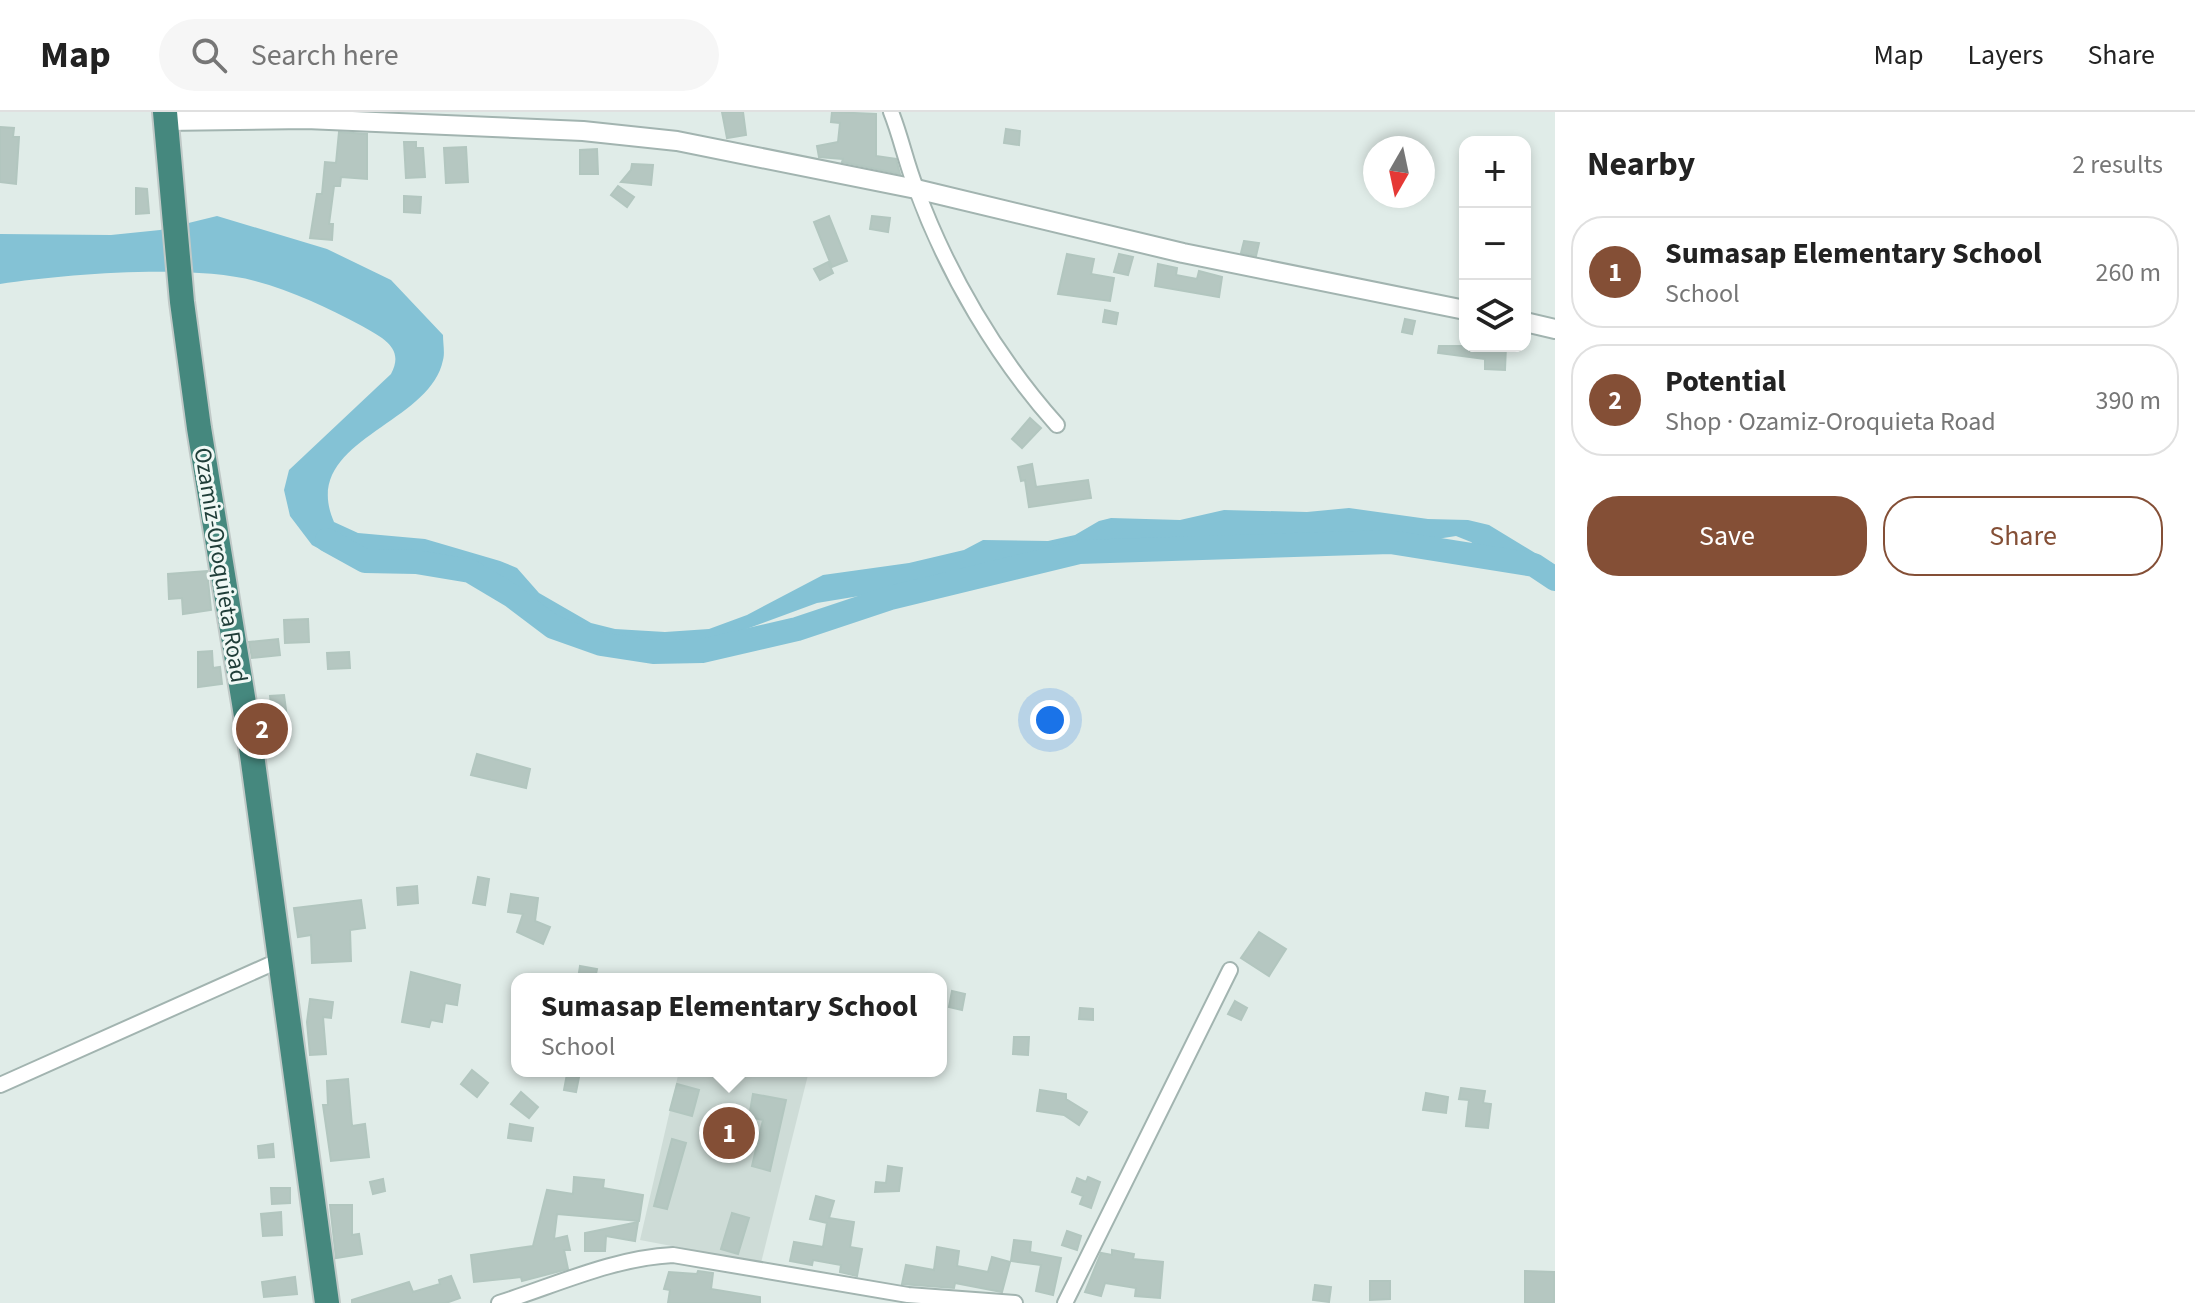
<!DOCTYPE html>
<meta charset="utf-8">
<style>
body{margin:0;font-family:"Source Sans 3",sans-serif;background:#f6f6f6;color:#222}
.controls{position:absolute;right:24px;top:24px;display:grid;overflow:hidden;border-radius:16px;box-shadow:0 4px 12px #0003}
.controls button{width:72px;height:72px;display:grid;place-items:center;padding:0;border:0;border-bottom:2px solid #e0e0e0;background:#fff;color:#222;font:40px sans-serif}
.compass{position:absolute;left:1363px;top:24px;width:72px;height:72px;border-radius:50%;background:#fff;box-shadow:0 4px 12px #0003;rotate:189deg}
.you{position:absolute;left:1050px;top:608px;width:28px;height:28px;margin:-20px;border:6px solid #fff;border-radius:50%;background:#1a73e8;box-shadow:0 0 0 12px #1a73e833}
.badge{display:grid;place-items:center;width:52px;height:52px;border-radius:50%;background:#844f36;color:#fff;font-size:26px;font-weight:700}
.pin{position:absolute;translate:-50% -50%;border:4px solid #fff;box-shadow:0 2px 8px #0006}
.popup{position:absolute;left:511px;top:861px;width:436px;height:104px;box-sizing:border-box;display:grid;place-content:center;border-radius:16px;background:#fff;filter:drop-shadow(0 2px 6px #0005);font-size:26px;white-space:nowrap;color:#767676}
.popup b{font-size:30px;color:#222}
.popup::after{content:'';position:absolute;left:50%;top:100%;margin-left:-16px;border:16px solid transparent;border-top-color:#fff}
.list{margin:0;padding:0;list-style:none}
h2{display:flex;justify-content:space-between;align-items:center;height:104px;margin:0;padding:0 32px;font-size:34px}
h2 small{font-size:26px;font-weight:400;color:#767676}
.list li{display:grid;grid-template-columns:52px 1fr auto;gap:24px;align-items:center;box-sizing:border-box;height:112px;margin:0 16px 16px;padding:0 16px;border:2px solid #e0e0e0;border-radius:32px}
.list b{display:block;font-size:30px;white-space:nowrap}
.list p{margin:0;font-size:26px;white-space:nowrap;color:#767676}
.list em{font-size:26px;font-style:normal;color:#767676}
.actions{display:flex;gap:16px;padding:24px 32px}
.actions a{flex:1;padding:18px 0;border:2px solid #844f36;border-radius:32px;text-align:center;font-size:28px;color:#844f36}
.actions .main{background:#844f36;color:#fff}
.icon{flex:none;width:44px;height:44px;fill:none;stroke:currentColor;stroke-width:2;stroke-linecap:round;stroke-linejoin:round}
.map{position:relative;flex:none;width:1555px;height:1191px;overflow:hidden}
header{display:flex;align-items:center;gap:48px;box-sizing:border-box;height:112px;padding:0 40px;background:#fff;border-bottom:2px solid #e0e0e0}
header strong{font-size:38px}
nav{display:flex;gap:44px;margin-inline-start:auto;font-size:28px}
.search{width:560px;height:72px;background:#f6f6f6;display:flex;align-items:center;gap:20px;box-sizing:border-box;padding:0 28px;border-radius:44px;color:#767676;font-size:30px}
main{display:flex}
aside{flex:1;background:#fff}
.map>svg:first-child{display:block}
.built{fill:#cedcd7}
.water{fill:#84c2d5}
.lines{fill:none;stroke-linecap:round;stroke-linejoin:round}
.river{stroke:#84c2d5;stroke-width:24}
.building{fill:#b5c7c1;stroke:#b2c6bf;stroke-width:2}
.minor-casing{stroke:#a2b4b0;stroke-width:18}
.tertiary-casing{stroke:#a2b4b0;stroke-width:22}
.trunk-casing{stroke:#c0c9c7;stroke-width:28}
.minor{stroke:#fff;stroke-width:14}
.tertiary{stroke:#fff;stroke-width:18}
.trunk{stroke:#45887e;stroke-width:24}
.labels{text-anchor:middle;stroke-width:6;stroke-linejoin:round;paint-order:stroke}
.street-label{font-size:24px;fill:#1f3d38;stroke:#f0f8f5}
</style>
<header>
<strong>Map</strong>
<div class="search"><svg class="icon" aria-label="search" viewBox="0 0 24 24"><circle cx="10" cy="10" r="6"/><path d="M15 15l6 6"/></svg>Search here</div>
<nav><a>Map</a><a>Layers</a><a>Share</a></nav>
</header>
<main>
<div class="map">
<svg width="1555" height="1191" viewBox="0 0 1555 1191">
<rect width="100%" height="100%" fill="#e0ece8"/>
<!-- built -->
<path class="built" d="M679,959H809L761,1151L640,1128Z"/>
<!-- water -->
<path class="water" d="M217,104L327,137L391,168L443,223C443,231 445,241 443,248C430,314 298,328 334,410L358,421L425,427L500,449L517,456L539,481L591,511L615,517L665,520L709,517L747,503L823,463L909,451L964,438L983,428L1048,429L1075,423L1099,409L1111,406L1180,408L1224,398L1307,400L1349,396L1428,407L1468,408L1489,413L1555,453V479L1535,466L1502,455L1471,430L1456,424L1424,429L1265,424L1101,435L1039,444L938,471L817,491L703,533L641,534L615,531L560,511L477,454L325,440L312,433L290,404L284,378L289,358L391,262C405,236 383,226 362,214C328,196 293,179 255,169C192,152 66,162 0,172V122L111,123L160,118Z"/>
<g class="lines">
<!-- river -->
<path class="river" d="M327,428L365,449L416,450L470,459L512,484L553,515L601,532L653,540L702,539L797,517L890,486L1079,440L1390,430L1534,453L1555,467"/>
</g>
<!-- building -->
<path class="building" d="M722,0H743L746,23L727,26Z
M832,0L876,2V44L896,47L900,62L842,50L843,47L819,45L817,34L838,30L840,11L831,10Z
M0,15L14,16L13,25H19L16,72L0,70Z
M1006,17L1020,19L1019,33L1004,31Z
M339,20L367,22V67L341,65L340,74H334L329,112H333L332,128L310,126L317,82H322L325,50L336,51Z
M404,30H416V36H423L425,65L406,66Z
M466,35L468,70L446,71L444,36Z
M597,37L598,62H580V38Z
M632,52L653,53L651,73L621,70L631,58Z
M618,74L634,85L627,95L611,83Z
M136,76L147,77L149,101L136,102Z
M404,84L421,85L420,101L404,100Z
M829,104L847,149L832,155L814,110Z
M872,104L890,106L888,120L870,117Z
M1244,129L1259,131L1256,144L1241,141Z
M1067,142L1094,147L1091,162L1114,166L1110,189L1058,182Z
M1119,142L1133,145L1128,163L1114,160Z
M828,150L833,161L820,168L814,157Z
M1158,152L1177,156L1176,163L1197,167L1199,159L1222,165L1219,185L1155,174Z
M1105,198L1118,201L1116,212L1103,210Z
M1405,207L1415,209L1412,222L1402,220Z
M1439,234H1506L1505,258L1485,257V247L1438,241Z
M1030,306L1041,316L1022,336L1012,327Z
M1032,352L1036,375L1088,368L1091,386L1029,395L1025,368L1021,369L1018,355Z
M207,459L211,498L183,502L182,486L169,487L168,462Z
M308,507L309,530L285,531L284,508Z
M278,527L280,543L252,546L249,530Z
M212,539L213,556L220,555L222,572L198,575V540Z
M349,540L350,556L328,557L327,541Z
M284,583L288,613L274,615L270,584Z
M477,642L530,657L526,676L471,663Z
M478,765L489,767L485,793L473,791Z
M417,774L418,791L398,793L397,776Z
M511,782L538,786L535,809L550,815L543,832L517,820L523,802L508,800Z
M361,788L365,816L350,818L351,849L312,851L311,823L298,825L294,796Z
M1259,820L1286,837L1269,864L1241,846Z
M580,854L597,857L595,867H578Z
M411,860L460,873L457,893L445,891L442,910L431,908L429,915L402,910Z
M952,879L965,882L962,898L949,895Z
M310,887L333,890L331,906L323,905L326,942L310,943L307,910Z
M1235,889L1247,896L1241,908L1228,902Z
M1080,896L1093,897V908L1079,907Z
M1014,925H1029L1028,943L1013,942Z
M472,958L488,971L477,985L461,972Z
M567,962L579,965L576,980L564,978Z
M348,967L352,1014L365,1012L369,1045L331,1049L323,993H328L327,969Z
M677,972L699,978L692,1004L670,998Z
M1461,976L1485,979L1483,991L1491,992L1488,1016L1466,1014L1469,988L1459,987Z
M1040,978L1066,982V987L1087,1000L1079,1013L1064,1003L1037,999Z
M521,980L538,995L529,1006L511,992Z
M1426,981L1448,985L1446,1001L1423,998Z
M753,982L786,988L770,1059L752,1054L763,1008L749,1005Z
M510,1012L533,1016L531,1029L508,1026Z
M672,1027L686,1031L667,1097L654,1094Z
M273,1032L274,1045L259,1046L258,1034Z
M888,1054L902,1056L899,1079L875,1080L876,1070L886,1071Z
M574,1065L604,1068L603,1076L643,1083L639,1109L557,1102L554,1127L567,1124L570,1138H564L568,1157L522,1169L521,1165L474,1170L471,1143L533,1134L547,1078L573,1082Z
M1088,1065L1100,1070L1091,1096L1080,1092L1083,1084L1072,1080L1077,1066L1086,1070Z
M383,1067L385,1079L373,1082L370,1070Z
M271,1076H290V1091L272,1092Z
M816,1084L834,1089L829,1106L854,1110L850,1135L862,1137L857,1164L840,1160L841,1153L813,1148L812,1153L790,1149L794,1130L823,1135L827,1111L810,1107Z
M330,1093H352V1123L359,1122L362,1142L336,1146Z
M281,1100L282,1123L263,1124L261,1102Z
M732,1101L749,1106L738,1142L721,1137Z
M638,1110L635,1129L606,1124L605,1139H585V1121Z
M1067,1119L1081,1124L1077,1138L1062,1133Z
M1014,1128L1031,1130L1030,1140L1061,1146L1053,1183L1036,1179L1041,1153L1011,1149Z
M937,1135L959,1139L957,1154L988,1160L992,1145L1010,1150L1002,1180L955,1171L954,1176L902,1172L906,1153L934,1158Z
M1112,1138L1134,1142L1133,1147L1163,1150L1160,1186L1135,1184L1136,1176L1105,1171L1101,1184L1085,1180L1101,1141L1112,1143Z
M698,1159L713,1161L711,1177L760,1185V1191H668L670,1178L664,1177L669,1160L697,1162Z
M1525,1159L1554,1160V1191H1525Z
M451,1164L460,1186L446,1191H352V1188L409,1170L413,1180L440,1172L439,1168Z
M295,1165L297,1182L264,1185L262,1170Z
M1370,1169H1390V1187L1370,1188Z
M1315,1173L1331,1175L1329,1190L1313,1188Z"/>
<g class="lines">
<defs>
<path id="minor" d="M891,0C901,25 906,51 916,76C947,161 997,246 1057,313
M0,973L280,848
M499,1191C556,1173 613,1146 673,1143L908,1183L1015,1191
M1065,1191L1230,858"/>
<path id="tertiary" d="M166,9L306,7L583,19L677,29L916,77L1183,141L1465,198
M1525,210L1555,217"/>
<path id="trunk" d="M165,0L182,190L199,316L250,628L327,1191"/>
</defs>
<!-- minor casing -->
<use href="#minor" class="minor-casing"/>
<!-- tertiary casing -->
<use href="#tertiary" class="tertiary-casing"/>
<!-- trunk casing -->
<use href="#trunk" class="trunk-casing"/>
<!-- minor -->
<use href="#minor" class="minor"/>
<!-- tertiary -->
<use href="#tertiary" class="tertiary"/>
<!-- trunk -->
<use href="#trunk" class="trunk"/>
</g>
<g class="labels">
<!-- street labels -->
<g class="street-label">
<text transform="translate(221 453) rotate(81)" y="8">Ozamiz-Oroquieta Road</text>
</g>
</g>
</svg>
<div class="controls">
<button>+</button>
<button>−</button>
<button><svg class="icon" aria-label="layers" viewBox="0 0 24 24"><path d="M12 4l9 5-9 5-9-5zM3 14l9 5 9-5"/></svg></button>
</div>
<svg class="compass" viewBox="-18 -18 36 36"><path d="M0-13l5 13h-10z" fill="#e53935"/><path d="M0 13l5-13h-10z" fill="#767676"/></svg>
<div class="you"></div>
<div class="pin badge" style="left:729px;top:1021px">1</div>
<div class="popup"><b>Sumasap Elementary School</b>School</div>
<div class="pin badge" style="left:262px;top:617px">2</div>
</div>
<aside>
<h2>Nearby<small>2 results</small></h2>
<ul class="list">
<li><span class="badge">1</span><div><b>Sumasap Elementary School</b><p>School</p></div><em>260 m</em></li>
<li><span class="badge">2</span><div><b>Potential</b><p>Shop · Ozamiz-Oroquieta Road</p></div><em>390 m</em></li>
</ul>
<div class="actions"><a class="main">Save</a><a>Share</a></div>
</aside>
</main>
